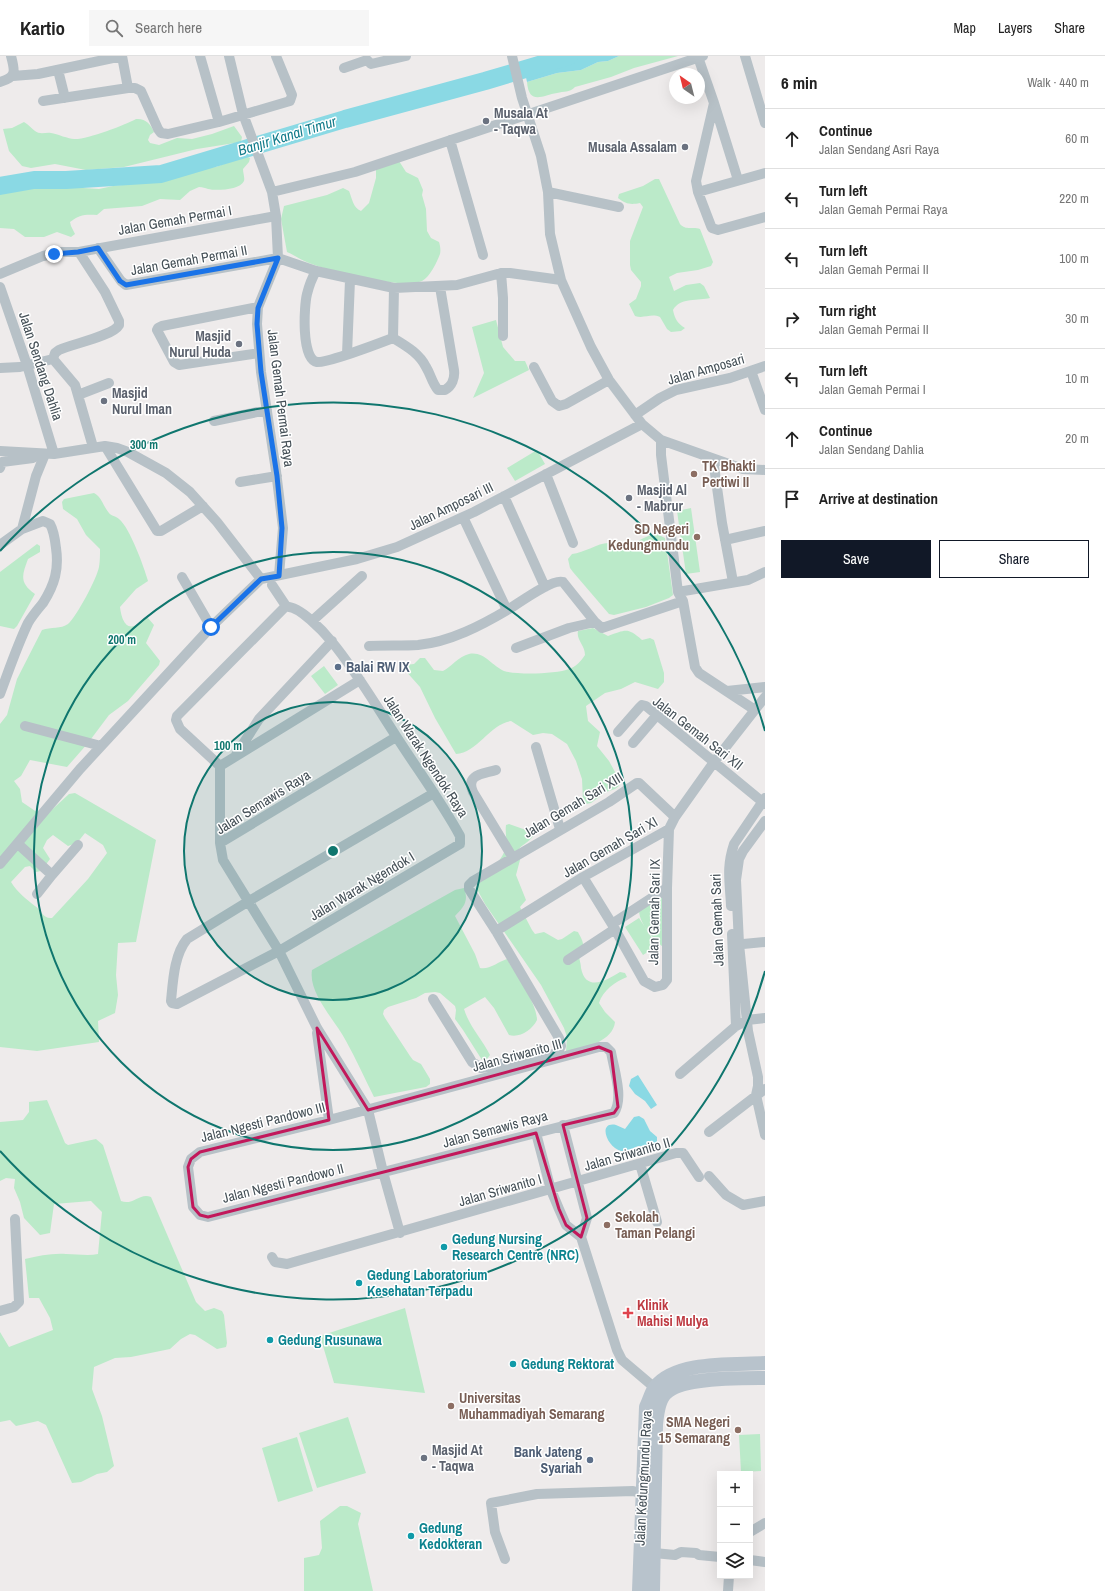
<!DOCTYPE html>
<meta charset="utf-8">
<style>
body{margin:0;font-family:"Archivo Narrow",sans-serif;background:#f6f6f6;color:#222}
.controls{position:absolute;right:12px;bottom:12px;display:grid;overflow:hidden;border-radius:0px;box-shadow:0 4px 16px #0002}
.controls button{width:36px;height:36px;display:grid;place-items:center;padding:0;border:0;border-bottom:1px solid #e0e0e0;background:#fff;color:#222;font:20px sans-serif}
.compass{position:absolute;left:669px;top:12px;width:36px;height:36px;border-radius:50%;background:#fff;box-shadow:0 4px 16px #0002;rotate:325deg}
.stop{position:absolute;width:12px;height:12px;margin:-9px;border:3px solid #1a73e8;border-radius:50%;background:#fff}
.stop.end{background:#1a73e8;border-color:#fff;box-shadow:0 1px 4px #0008}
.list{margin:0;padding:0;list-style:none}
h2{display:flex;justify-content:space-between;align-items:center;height:52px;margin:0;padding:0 16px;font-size:17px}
h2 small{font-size:13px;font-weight:400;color:#767676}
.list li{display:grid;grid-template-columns:26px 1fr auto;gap:12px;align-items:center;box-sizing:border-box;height:60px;padding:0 16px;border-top:1px solid #e0e0e0}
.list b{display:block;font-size:15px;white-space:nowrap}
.list p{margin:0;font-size:13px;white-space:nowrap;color:#767676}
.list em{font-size:13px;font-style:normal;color:#767676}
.actions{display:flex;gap:8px;padding:12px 16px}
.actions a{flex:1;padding:9px 0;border:1px solid #111827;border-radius:0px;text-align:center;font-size:14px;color:#111827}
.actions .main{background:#111827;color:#fff}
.icon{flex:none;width:22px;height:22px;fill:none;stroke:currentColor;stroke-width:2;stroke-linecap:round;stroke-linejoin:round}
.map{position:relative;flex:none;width:765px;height:1535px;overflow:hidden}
header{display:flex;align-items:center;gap:24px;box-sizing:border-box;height:56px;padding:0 20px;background:#fff;border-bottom:1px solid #e0e0e0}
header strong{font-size:19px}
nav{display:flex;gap:22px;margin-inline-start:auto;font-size:14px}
.search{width:280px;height:36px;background:#f6f6f6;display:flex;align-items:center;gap:10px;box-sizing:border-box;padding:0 14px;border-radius:0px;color:#767676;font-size:15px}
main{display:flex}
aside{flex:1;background:#fff}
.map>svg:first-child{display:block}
.green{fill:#bbeac9;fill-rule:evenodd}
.water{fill:#8ad9e4}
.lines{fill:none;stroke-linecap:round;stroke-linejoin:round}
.river{stroke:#8ad9e4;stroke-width:18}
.street{stroke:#b7c1c7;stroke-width:10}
.secondary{stroke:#b8c3cc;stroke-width:14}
.route{stroke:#1a73e8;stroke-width:5}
.marked{fill:none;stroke:#c2185b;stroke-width:3;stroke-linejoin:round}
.ring{fill:none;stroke:#0f766e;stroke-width:2}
.worship-dot{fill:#6b7280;stroke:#fff;stroke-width:1.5}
.education-dot{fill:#8d6e63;stroke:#fff;stroke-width:1.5}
.service-dot{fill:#5c6f8a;stroke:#fff;stroke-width:1.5}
.culture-dot{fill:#0f9aa8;stroke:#fff;stroke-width:1.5}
.health-dot{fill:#e0444e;stroke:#fff;stroke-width:1.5}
.labels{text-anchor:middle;stroke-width:3;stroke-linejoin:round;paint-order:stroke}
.worship-label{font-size:14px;font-weight:bold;fill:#5b616d;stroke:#fff;text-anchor:start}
.street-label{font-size:14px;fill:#455057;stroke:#fff}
.education-label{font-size:14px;font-weight:bold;fill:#785e54;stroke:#fff;text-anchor:start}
.service-label{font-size:14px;font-weight:bold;fill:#4e5e75;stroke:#fff;text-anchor:start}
.culture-label{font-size:14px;font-weight:bold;fill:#0d838f;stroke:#fff;text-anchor:start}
.health-label{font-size:14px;font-weight:bold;fill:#be3a42;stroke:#fff;text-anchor:start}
.water-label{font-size:15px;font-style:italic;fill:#157d8c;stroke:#fff}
.centre{fill:#0f766e;stroke:#fff;stroke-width:2}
.ring-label{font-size:12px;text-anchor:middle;font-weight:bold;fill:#0f766e;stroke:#fff;stroke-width:3;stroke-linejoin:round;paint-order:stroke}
</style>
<header>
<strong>Kartio</strong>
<div class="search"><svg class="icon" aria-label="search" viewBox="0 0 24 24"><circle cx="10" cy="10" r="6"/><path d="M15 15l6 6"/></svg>Search here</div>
<nav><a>Map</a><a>Layers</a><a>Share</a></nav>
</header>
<main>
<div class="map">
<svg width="765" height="1535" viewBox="0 0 765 1535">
<rect width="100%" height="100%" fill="#eeebeb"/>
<!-- green -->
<path class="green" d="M619,0H678L634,12L611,21L575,31C569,37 564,35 557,37C543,39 529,50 527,26L557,17L581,14L598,6L608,5Z
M136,63C145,62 151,68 154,76L150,79L148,84L150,87L159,89L177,82L192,83L212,78L234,70L242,81L241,86L197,93L124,111L86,114L55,108L31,112L22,110L9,95L3,73L12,72L24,66C28,68 32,73 35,75C40,79 46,76 51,77C57,78 69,83 74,83C86,84 125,69 136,63Z
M245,100L250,102L249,106L243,113C243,117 245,122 244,125C240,134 216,135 208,133C205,132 203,131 199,131L190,135L180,144L160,143L142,150L104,153L97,159C85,158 79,159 70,166L71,170L75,178L71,181L57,176L44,181H25L14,173L0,172V136L52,130L99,133L113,130L161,125L201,112L216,111Z
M399,105L406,116L418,122L423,134L422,139L426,153L427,175L431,182L439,186C440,189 441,194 440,198C437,206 430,221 422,225C404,234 328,215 309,207C301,204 294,199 287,196L281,163L284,150L327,139L343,132L349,135C352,142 353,152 361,155L369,147L376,122V113Z
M655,123H659L680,168C686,175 693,170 700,173L713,206L711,210L698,214L677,217L669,221L674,235L686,229L700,227L704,230L710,242C699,245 680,241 673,254C675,263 677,267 685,272L681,275L671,276L667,273L660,261C651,257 644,263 635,260L629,248L636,243L641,230V226L631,214L630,209V185L643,151L640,147C630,149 626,148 618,142L619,138L643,130Z
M496,264L503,291L515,305H525L529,314L473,342L484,317L472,271Z
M537,394L545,408L515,425L507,412Z
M94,437C102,441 103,450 109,457C111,460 116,460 119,463C130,472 144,511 148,525L136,533L120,551C121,559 124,573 134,570C140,568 142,563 148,562L154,569L146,587L160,605L159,609L128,645L109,659L88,687L67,711L30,704L21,720L14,725L20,733L22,746L44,761L69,738L75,737L156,784L136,886L118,887L116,919L118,939L115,957L98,965L99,986L37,995L0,991V668L7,659L17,623L42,574C51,571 61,573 68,568C77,560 97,522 99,511C100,505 100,499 100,493L86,479L77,463L63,453L62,446L64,443ZM85,777L103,789L107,797L88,823L52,862C43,863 42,855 35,850C26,843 18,837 11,826L25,811L30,810L36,816L41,815L50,803L43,792L47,784L53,779L68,790L77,787Z
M691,452L700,516L686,518L677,455Z
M657,478L665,482L673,539L669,542L646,551L614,559L609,558L573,516L570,512L568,503L572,498C584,497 598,487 608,487C616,488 617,493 629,489C639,486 645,479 657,478Z
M37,488L40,490V496L28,503C22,519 19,527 35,538L17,570L14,573L0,570V516Z
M593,572L608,580C626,574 627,571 642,584L650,582L654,584L664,617V626L658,633L635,626L621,633L605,637L586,650L588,665L600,676L597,690L609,705L620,725L619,730L615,733L606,736L591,747L586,748L583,745L582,723L576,705L567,688L552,678L543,677L533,679L511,665C490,668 477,697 456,698L435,662L420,631L404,613L405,609L414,608L420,602H425L434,614L443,615C451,611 459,600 469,598C484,595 492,610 504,615C516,619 557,618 569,613C576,611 581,605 585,599C585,589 576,584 578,575Z
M324,610L338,629L325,638L311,620Z
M509,768L526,774L533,780C529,787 521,788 517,796L520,804L516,819L526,844L520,851L532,874L535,878L544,876L558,884L562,883L574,875L578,876C580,880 584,886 583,891C583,894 580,896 579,899C579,903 581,908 581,912C586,937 607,924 620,916L625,917L627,921C615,926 603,934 599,947L605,956L615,966C613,985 586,991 571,997L566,996L567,981L564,972L541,929L485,848L478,835L477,826C488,815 505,804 506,788C507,782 505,776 506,769Z
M464,832C469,845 464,851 455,860L475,898L480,912C489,914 498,906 507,903C516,918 537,947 537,964C532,974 520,982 509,979L494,952L485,941L464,953C469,970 482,983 490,999L487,1003L482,1004L463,974L455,963L456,954L455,950L440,937L435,936L425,937L416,942L388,951L384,954L383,958L385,962L410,1000L413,1004L421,1008L430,1023V1028L426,1031L374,1041C365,1023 356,1003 346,985C336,965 308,938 312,914L455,834Z
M664,837L663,891C653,882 640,869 639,855Z
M639,862L657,890L643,899L625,871Z
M47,1044L65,1087L68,1089L96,1083L103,1089L121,1145C133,1150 140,1136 151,1141L196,1246L205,1255L214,1252L222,1255L224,1259L227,1287L226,1291L217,1293L195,1279L190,1278L181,1283L170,1293L131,1301L115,1302L94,1311L92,1333L102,1360L114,1410L107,1416L97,1418L81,1426L72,1427L46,1369L38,1365L16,1370L10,1364L0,1366V1276L9,1291L53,1274L50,1262L39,1242H29L25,1203C39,1200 52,1197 66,1198C77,1198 88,1200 98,1198L102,1156L91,1145L54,1148L50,1177L40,1179L24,1162L20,1146L14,1132L15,1123L6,1122L0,1125V1066L23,1064L29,1056V1046Z
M405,1252L425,1337L334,1327L320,1280Z
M348,1361L366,1417L317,1432L299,1377Z
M760,1378L761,1415L741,1416L739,1379Z
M297,1381L313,1435L278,1446L262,1392Z
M340,1450H347L361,1457L358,1468L373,1535H304V1502L319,1499L322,1492L320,1465Z"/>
<!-- water -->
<path class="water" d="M549,0H619L608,5L598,6L581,14L557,17L527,26L523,8L532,4L536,5Z
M638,1019L657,1049L651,1053L645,1045L635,1038L629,1030L631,1023Z
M639,1060L644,1063L650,1075L657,1081V1087C648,1092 648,1090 639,1090C633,1091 630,1096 621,1095C607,1092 597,1065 616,1069C619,1070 622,1072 625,1073L634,1061Z"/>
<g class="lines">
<!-- river -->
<path class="river" d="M0,130L34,124H66L161,118L345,63L485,25L569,0"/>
<!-- street -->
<path class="street" d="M122,0L128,32H135L141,35L158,73L161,77L168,78L219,66L290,45L292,39L276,0
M200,0L219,66
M229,0L243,58L272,136L276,160L278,202L258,251L257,268L261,316L276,415L283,472L279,519
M512,0L522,42L541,100L548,136L550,178L561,224L591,291L609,324L642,368L661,384V399L678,536L683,545L695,611L699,617L755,654
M745,0L765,67
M698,1L714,47L696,125L698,136L711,170L712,172L718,174L765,161
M344,12L367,4L371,8L406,0
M58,14L65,42
M13,20L38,18L122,0
M0,26C17,21 15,15 11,0
M43,45L128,32
M714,47L738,124
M450,84L483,199
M272,136L355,116L703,0
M548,136L619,151
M698,136L765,117
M98,192L121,225L126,229L278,202L316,215L394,232L457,229L501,217H510L561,224
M316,215C312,222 309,230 307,238C304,250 301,303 317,306C327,307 380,287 393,282
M501,217L503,242V280
M0,218L43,200L62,196H79L276,160
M0,231L27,309L54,398
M258,251L162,270L158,272L157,274L174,306L179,309L259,297
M393,282C406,290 419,297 426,311C431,319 432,327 438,334H445C452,330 455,322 454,314L440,231
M393,282L394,232
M347,298L350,224
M53,303L55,297L59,294C72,288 113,280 119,269V265L105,236L79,196
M53,303L75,329L93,391
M534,311L552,345L559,350L566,348L609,324
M0,312L20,311L53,303
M751,315L765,354
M78,339L109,327
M635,359L660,342L676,334L730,322L765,310
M214,365L267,354
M661,384L743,413L765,414
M105,390L157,475H161L203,450
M0,395L54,398L105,390L117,392L128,396L166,417L190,436L217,466L261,523
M713,403L722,467L733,526
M0,412L2,406L33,402
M546,418L573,487
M240,426L277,420
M504,440L545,531
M463,461L507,554
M725,484L765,475
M0,489L22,473L36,420L45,398
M182,521L211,571
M261,523L357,503L397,491L474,456L642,368
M272,529L286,550
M678,536L748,524L765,516
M312,565L362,520
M369,590C385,589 402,590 418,589C450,586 482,569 509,553C519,547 553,522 563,526L595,566L602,572L683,545
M516,592L569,572L595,566
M727,635L765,631
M0,638C9,614 17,590 28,567C32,560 38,553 43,547C55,528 59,513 56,492C55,483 54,475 50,468L43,465L22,473
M25,670L101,690
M618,676L639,652L642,649L646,650L765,748
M396,681L220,787L223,804L279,895L317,972L368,1054L383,1116L400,1177
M633,687L657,659
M536,691L560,773
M236,699L259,663L332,585
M220,710L360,624
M496,714C484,718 465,718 473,736L513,802
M765,765L743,795L739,803L736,824L739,888L748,975L758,1021V1030L756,1039L765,1079
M220,787V710L180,673L176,664L177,660L285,551C298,548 324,576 332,586C356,615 375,648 396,680C417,713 441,745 460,780V788L279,895L177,948L172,947L171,945C173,925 174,899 187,883L249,845L434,737
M18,788L52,819L37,838
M0,808L80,713L211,571L261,523
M52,819L78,789
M583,821L612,868L644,925L655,931L663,929L667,924V832L669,773
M731,850C730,826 726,812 734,788L765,742
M612,868L667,832
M496,875L583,821L669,773L675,761L714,706L765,641
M732,878L736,970
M733,889L765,886
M568,904L615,873
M433,943L469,1001L472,1006L481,1012L554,998L558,996L561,990L559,982L496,875L469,833V829L473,825L609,746L637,727H639L675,761
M317,977L329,1064
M599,991H606L611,996C614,1014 624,1042 614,1057L208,1161L200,1159L193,1151L188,1111L191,1103L200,1096L329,1064Z
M680,1018L736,970L747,964L765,962
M563,1069L587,1162L581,1181
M709,1076L765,1033
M536,1077L551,1134L559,1153L566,1169L581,1181L617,1294L622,1304L655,1332
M640,1108L657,1166
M709,1120L726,1139L743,1149L765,1145
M272,1201L275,1206L287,1208L676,1097H683L699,1121
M0,1255L14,1251L19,1246L15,1163
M750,1476L765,1467
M654,1497L675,1499L681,1496L696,1497L699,1499L720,1501
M505,1503L495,1476L491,1447L537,1438L633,1435L643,1438
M750,1504L765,1506
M728,1535L729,1520"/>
<!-- secondary -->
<path class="secondary" d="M639,1535L646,1351C649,1345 651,1337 655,1331C676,1304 734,1309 765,1307
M653,1535L656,1369C657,1359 658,1344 666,1337C682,1321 742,1322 765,1322"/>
</g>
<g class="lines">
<!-- route -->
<path class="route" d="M54,198L78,196L98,192L120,225L126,229L278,202L258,252L257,268L261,316L277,420L282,472L279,520L261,523L211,571"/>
</g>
<!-- marked area -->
<path class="marked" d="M317,972L368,1054L599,991L611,996L618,1051L614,1057L563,1069L587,1162L581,1181L566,1169L559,1153L536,1077L208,1161L200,1159L193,1151L188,1111L191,1103L200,1096L329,1064Z"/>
<!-- distance rings -->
<circle cx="333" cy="795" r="149" fill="#0f766e" fill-opacity=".12"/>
<g class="ring">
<circle cx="333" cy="795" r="149"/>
<circle cx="333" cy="795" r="299"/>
<path d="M765 915A448 448 0 0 1 0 1095M0 495A448 448 0 0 1 765 675"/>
</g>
<!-- markers -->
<g class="worship-dot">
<circle cx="486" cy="65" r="4"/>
<circle cx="685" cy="91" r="4"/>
<circle cx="239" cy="288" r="4"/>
<circle cx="104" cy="345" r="4"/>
<circle cx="629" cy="442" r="4"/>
<circle cx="424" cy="1402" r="4"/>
</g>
<g class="education-dot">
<circle cx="694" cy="418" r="4"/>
<circle cx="697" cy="481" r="4"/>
<circle cx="607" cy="1169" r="4"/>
<circle cx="451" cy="1350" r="4"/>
<circle cx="738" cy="1374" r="4"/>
</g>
<g class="service-dot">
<circle cx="338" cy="611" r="4"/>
<circle cx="590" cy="1404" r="4"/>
</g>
<g class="culture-dot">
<circle cx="444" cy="1191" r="4"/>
<circle cx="359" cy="1227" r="4"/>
<circle cx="270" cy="1284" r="4"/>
<circle cx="513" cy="1308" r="4"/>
<circle cx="411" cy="1480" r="4"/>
</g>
<path class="health-dot" d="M626 1251h4v4h4v4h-4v4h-4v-4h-4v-4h4z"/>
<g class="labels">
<!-- worship labels -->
<g class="worship-label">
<text x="494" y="62">Musala At<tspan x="494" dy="16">- Taqwa</tspan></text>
<text x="677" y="96" text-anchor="end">Musala Assalam</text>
<text x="231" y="285" text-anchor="end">Masjid<tspan x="231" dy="16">Nurul Huda</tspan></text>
<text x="112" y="342">Masjid<tspan x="112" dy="16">Nurul Iman</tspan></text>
<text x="637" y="439">Masjid Al<tspan x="637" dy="16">- Mabrur</tspan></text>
<text x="432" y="1399">Masjid At<tspan x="432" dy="16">- Taqwa</tspan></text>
</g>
<!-- street labels -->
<g class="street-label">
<text transform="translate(175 164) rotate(-10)" y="5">Jalan Gemah Permai I</text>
<text transform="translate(189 204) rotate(-10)" y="5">Jalan Gemah Permai II</text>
<text transform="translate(41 310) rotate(72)" y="5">Jalan Sendang Dahlia</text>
<text transform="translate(706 313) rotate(-16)" y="5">Jalan Amposari</text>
<text transform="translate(281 342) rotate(83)" y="5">Jalan Gemah Permai Raya</text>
<text transform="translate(451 450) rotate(-26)" y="5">Jalan Amposari III</text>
<text transform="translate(698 677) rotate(38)" y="5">Jalan Gemah Sari XII</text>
<text transform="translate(426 700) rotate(57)" y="5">Jalan Warak Ngendok Raya</text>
<text transform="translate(263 746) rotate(-32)" y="5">Jalan Semawis Raya</text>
<text transform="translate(573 749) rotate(-31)" y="5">Jalan Gemah Sari XIII</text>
<text transform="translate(610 791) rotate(-30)" y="5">Jalan Gemah Sari XI</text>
<text transform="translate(362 830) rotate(-31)" y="5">Jalan Warak Ngendok I</text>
<text transform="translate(654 856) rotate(-89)" y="5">Jalan Gemah Sari IX</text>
<text transform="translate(717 864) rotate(-92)" y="5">Jalan Gemah Sari</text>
<text transform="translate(517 999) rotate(-15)" y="5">Jalan Sriwanito III</text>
<text transform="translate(263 1066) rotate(-14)" y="5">Jalan Ngesti Pandowo III</text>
<text transform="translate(495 1073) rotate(-15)" y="5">Jalan Semawis Raya</text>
<text transform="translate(627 1098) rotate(-16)" y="5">Jalan Sriwanito II</text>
<text transform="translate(283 1127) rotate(-14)" y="5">Jalan Ngesti Pandowo II</text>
<text transform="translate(500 1134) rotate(-16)" y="5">Jalan Sriwanito I</text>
<text transform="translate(643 1422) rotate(-87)" y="5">Jalan Kedungmundu Raya</text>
</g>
<!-- education labels -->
<g class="education-label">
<text x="702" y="415">TK Bhakti<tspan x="702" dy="16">Pertiwi II</tspan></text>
<text x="689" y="478" text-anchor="end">SD Negeri<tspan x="689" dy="16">Kedungmundu</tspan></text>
<text x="615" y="1166">Sekolah<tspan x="615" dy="16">Taman Pelangi</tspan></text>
<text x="459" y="1347">Universitas<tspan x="459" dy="16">Muhammadiyah Semarang</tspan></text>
<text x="730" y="1371" text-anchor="end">SMA Negeri<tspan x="730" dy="16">15 Semarang</tspan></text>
</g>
<!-- service labels -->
<g class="service-label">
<text x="346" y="616">Balai RW IX</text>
<text x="582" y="1401" text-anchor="end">Bank Jateng<tspan x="582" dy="16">Syariah</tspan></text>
</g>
<!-- culture labels -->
<g class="culture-label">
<text x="452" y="1188">Gedung Nursing<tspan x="452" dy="16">Research Centre (NRC)</tspan></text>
<text x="367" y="1224">Gedung Laboratorium<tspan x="367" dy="16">Kesehatan Terpadu</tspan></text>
<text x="278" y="1289">Gedung Rusunawa</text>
<text x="521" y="1313">Gedung Rektorat</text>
<text x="419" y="1477">Gedung<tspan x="419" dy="16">Kedokteran</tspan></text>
</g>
<!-- health labels -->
<g class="health-label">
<text x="637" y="1254">Klinik<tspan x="637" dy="16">Mahisi Mulya</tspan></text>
</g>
<!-- water labels -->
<g class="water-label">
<text transform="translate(287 80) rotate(-17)" y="5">Banjir Kanal Timur</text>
</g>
</g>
<circle cx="333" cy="795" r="6" class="centre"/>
<g class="ring-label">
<text x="144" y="393">300 m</text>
<text x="122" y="588">200 m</text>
<text x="228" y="694">100 m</text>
</g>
</svg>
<div class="controls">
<button>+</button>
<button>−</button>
<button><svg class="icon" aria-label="layers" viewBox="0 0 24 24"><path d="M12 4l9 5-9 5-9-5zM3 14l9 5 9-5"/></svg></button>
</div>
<svg class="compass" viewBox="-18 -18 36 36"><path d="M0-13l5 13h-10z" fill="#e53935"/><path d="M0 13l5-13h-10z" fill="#767676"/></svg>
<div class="stop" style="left:211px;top:571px"></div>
<div class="stop end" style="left:54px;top:198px"></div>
</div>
<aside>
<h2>6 min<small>Walk · 440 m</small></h2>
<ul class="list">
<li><svg class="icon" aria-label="ahead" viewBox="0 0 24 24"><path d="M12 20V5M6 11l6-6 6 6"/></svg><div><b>Continue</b><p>Jalan Sendang Asri Raya</p></div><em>60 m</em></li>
<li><svg class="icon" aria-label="left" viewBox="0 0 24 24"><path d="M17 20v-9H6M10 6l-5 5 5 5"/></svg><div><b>Turn left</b><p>Jalan Gemah Permai Raya</p></div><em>220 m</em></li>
<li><svg class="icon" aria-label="left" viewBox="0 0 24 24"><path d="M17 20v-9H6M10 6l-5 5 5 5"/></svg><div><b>Turn left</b><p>Jalan Gemah Permai II</p></div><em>100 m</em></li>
<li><svg class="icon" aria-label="right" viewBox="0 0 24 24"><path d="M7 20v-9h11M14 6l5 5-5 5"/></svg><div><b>Turn right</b><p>Jalan Gemah Permai II</p></div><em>30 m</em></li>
<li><svg class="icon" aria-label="left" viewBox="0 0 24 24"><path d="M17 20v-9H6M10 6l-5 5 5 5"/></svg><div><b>Turn left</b><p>Jalan Gemah Permai I</p></div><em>10 m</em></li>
<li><svg class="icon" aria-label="ahead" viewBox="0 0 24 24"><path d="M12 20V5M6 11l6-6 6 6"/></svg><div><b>Continue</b><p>Jalan Sendang Dahlia</p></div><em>20 m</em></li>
<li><svg class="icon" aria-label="arrive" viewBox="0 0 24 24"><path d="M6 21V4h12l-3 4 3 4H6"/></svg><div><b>Arrive at destination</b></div></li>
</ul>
<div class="actions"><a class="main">Save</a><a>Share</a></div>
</aside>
</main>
